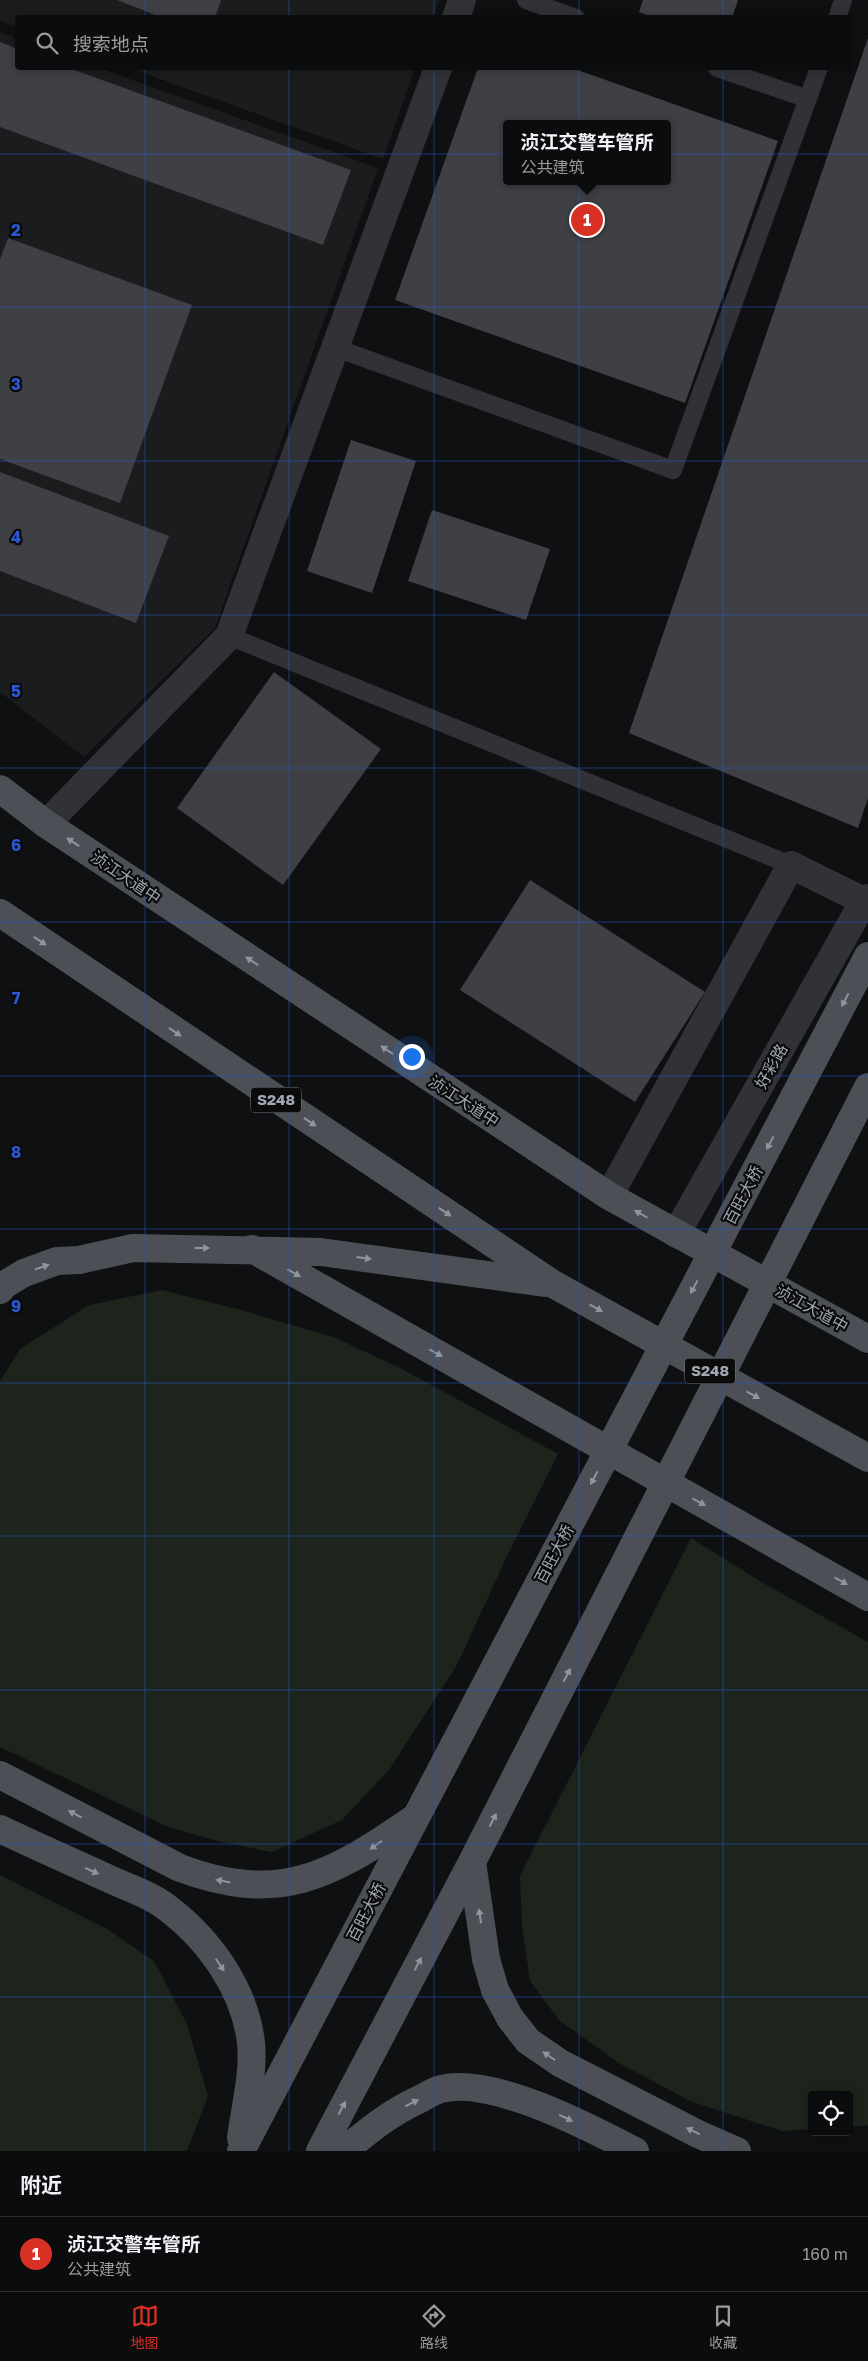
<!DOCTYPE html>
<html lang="zh">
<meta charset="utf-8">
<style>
body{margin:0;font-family:"Golos Text","Noto Sans SC",sans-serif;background:#191a1b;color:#f1f3f6}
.controls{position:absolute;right:15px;bottom:15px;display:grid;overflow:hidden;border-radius:5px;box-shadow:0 2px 12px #0003}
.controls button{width:45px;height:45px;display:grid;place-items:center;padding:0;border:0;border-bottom:1px solid #2b2c2e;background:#0b0c0d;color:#f1f3f6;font:25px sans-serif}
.you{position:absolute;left:411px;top:1056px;width:18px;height:18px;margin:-12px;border:4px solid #fff;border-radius:50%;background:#1a73e8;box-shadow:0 0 0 8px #1a73e833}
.badge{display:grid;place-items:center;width:32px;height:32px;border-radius:50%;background:#d93025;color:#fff;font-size:16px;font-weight:700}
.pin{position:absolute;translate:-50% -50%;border:2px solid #fff;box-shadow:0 1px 5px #0006}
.popup{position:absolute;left:503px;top:120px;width:168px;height:65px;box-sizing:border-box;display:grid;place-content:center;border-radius:5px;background:#0b0c0d;filter:drop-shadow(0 1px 4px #0005);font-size:16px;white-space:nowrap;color:#9a9b9d}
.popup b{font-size:19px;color:#f1f3f6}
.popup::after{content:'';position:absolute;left:50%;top:100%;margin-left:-10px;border:10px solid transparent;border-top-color:#0b0c0d}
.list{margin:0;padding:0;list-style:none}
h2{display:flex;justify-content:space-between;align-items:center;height:65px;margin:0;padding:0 20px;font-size:21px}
h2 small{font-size:16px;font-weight:400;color:#9a9b9d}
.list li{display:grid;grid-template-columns:32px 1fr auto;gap:15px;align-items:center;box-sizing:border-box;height:75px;padding:0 20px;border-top:1px solid #2b2c2e}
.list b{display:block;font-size:19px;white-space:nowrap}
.list p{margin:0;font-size:16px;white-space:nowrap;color:#9a9b9d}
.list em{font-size:16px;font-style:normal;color:#9a9b9d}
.icon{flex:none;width:28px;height:28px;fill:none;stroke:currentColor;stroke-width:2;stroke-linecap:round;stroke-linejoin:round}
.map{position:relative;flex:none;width:868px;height:2151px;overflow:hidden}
.search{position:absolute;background:#0b0c0d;box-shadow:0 2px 12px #0003;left:15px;right:15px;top:15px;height:55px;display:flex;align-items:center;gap:12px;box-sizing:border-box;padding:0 18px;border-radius:5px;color:#9a9b9d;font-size:19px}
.sheet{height:140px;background:#0b0c0d}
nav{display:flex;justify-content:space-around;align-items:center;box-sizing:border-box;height:70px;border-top:1px solid #2b2c2e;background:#0b0c0d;font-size:14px;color:#9a9b9d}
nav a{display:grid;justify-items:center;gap:2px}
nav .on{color:#d93025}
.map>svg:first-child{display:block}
.built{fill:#1b1c1e}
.green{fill:#1c241c}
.building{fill:#3e4044;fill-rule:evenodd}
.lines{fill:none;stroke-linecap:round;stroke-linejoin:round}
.service{stroke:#303236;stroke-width:18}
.minor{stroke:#303236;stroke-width:28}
.tertiary{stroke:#303236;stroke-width:28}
.primary{stroke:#4c4f55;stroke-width:28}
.oneway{fill:#8f959f}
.grid{fill:none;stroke:#2a57d4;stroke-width:1;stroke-opacity:0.55}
.labels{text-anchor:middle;stroke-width:4.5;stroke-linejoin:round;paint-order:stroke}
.shield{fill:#0b0b0c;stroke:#737880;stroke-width:1}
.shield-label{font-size:15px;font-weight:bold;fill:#a0a7b2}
.street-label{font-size:16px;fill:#a0a7b2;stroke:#0b0b0c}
.grid-label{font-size:16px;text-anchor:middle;font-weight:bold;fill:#2a57d4;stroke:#0b0b0c;stroke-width:4.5;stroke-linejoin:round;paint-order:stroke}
</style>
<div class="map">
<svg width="868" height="2151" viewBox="0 0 868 2151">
<rect width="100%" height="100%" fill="#0f1011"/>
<!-- built -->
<path class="built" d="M0,0H439L433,17L18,18L17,27L0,21Z
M0,32L17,38L18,68H99L378,168L215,628L84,757L0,692Z
M129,68H415L383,159Z"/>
<!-- green -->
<path class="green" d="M162,1290L245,1311L336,1338L400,1368L558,1454L508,1554L457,1665L389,1770L342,1820L272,1852L217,1841L166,1826L0,1747V1381L20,1349L89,1305Z
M691,1538L765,1584L868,1642V2125L866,2126L849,2127V2095H812V2129L782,2131L690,2101L617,2062L559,2020L530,1981L522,1925L520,1876Z
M0,1875L107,1929L154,1961L187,2024L208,2096L187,2151H0Z"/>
<!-- building -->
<path class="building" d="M117,0H221L215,18H163Z
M643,0H738L732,18H654L639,12Z
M868,38V798L858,828L629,733Z
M0,42L18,49V68H69L351,170L323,245L0,127Z
M478,68H572L778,141L685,403L395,300ZM507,124H667V181H507Z
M8,238L192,305L120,503L0,459V259Z
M351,440L416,461L372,593L307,571Z
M0,472L169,536L136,623L0,571Z
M432,510L550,549L526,620L408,581Z
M274,672L381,749L283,885L177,808Z
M530,880L705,992L635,1102L460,990Z"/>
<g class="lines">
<!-- service -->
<path class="service" d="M526,0L576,18
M837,18L843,0
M717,68L808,99
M336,348L673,470L819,68
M229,636L791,865"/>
<!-- minor -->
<path class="minor" d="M456,18L462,0
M46,824L229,636L438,68
M609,1196L791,865L868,903"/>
<!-- tertiary -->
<path class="tertiary" d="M676,1234L856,915L868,898"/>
<!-- primary -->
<path class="primary" d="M0,789L46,824L609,1196L868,1339
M0,913L553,1284L868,1458
M252,1249L868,1597
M0,1290L4,1285L24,1273L57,1261L79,1260L133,1248L321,1252L545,1283
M0,1775L180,1868C279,1905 331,1876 413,1819
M0,1829C38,1847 76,1864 114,1881C129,1888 148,1894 162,1904C207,1936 245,1988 251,2043C254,2074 245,2107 241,2138
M472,1862L486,1959L495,1990L510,2018L528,2041L560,2063L698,2134L737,2151
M241,2151L868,956
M320,2151L472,1862L868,1087
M344,2151C369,2130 390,2113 420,2099C426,2096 433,2091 441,2089C492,2076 589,2127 635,2151"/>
</g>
<!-- one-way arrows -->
<defs><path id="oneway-solid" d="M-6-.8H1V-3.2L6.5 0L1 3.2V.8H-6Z" transform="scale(1.25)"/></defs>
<g class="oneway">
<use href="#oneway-solid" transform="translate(73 842) rotate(-146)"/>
<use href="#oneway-solid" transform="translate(40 941) rotate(34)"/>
<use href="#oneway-solid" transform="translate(252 961) rotate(-146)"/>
<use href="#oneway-solid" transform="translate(845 1000) rotate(118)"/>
<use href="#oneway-solid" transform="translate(175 1032) rotate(34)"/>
<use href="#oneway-solid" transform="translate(387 1050) rotate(-147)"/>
<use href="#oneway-solid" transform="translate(310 1122) rotate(34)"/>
<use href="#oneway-solid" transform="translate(770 1143) rotate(118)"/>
<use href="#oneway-solid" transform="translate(445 1212) rotate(34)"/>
<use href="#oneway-solid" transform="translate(641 1214) rotate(-150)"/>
<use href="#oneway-solid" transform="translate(202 1248)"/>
<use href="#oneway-solid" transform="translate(364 1258) rotate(8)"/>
<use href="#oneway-solid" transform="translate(42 1267) rotate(-19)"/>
<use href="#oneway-solid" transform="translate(294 1273) rotate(29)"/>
<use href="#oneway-solid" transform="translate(694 1287) rotate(118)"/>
<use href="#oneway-solid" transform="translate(596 1308) rotate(29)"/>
<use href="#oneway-solid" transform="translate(436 1353) rotate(29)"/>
<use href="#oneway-solid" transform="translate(753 1395) rotate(29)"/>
<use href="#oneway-solid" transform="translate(594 1478) rotate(118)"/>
<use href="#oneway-solid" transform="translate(699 1502) rotate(29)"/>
<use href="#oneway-solid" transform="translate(841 1581) rotate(29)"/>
<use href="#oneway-solid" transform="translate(567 1675) rotate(-63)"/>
<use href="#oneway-solid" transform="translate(75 1814) rotate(-152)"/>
<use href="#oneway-solid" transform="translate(493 1820) rotate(-63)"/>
<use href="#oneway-solid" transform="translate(376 1845) rotate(145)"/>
<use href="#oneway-solid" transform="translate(92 1871) rotate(24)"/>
<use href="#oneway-solid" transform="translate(223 1881) rotate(-169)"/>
<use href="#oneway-solid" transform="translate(480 1916) rotate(-98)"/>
<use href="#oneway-solid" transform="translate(418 1964) rotate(-62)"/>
<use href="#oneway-solid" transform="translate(220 1965) rotate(56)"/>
<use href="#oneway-solid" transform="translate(549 2056) rotate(-145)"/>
<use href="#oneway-solid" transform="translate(412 2103) rotate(-27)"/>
<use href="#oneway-solid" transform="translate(342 2108) rotate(-62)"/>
<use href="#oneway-solid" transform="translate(566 2118) rotate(25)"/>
<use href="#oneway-solid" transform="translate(693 2131) rotate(-154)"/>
</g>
<!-- grid -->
<path class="grid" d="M145,0V18M289,0V18M434,0V18M579,0V18M723,0V18M145,68V2151M289,68V2151M434,68V2151M579,68V2151M723,68V2151M0,154H868M0,307H868M0,461H868M0,615H868M0,768H868M0,922H868M0,1076H868M0,1229H868M0,1383H868M0,1536H868M0,1690H868M0,1844H868M0,1997H868"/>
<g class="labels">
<!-- shield labels -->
<g class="shield">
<rect x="251" y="1087.5" width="50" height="25" rx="4"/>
<rect x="685" y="1358.5" width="50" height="25" rx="4"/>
</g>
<g class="shield-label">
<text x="276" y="1105">S248</text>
<text x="710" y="1376">S248</text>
</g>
<!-- street labels -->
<g class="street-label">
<text transform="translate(126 877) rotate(34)" y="6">浈江大道中</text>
<text transform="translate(771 1066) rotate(-61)" y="6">好彩路</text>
<text transform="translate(464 1101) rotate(33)" y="6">浈江大道中</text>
<text transform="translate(743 1195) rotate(-62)" y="6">百旺大桥</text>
<text transform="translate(812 1308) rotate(29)" y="6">浈江大道中</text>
<text transform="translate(554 1554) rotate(-62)" y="6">百旺大桥</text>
<text transform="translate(366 1912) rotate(-62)" y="6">百旺大桥</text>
</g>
</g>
<g class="grid-label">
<text x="16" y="236">2</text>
<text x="16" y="390">3</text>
<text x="16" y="543">4</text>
<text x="16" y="697">5</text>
<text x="16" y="851">6</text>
<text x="16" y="1004">7</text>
<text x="16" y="1158">8</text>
<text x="16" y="1312">9</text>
</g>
</svg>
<div class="controls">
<button><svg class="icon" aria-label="locate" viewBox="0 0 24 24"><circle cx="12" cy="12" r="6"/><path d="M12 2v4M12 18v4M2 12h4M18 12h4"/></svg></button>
</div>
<div class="you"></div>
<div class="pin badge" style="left:587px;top:220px">1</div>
<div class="popup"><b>浈江交警车管所</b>公共建筑</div>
<div class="search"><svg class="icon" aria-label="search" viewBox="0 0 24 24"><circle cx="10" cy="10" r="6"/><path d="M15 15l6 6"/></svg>搜索地点</div>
</div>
<section class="sheet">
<h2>附近<small></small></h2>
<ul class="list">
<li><span class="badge">1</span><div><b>浈江交警车管所</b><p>公共建筑</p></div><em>160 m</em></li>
</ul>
</section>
<nav>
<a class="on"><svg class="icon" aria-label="map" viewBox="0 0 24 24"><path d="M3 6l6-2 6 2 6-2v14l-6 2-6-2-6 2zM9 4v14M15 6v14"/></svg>地图</a>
<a><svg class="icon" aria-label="directions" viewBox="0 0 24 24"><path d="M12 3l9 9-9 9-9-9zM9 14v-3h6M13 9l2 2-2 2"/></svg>路线</a>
<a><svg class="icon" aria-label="saved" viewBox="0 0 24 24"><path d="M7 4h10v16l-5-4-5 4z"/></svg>收藏</a>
</nav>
